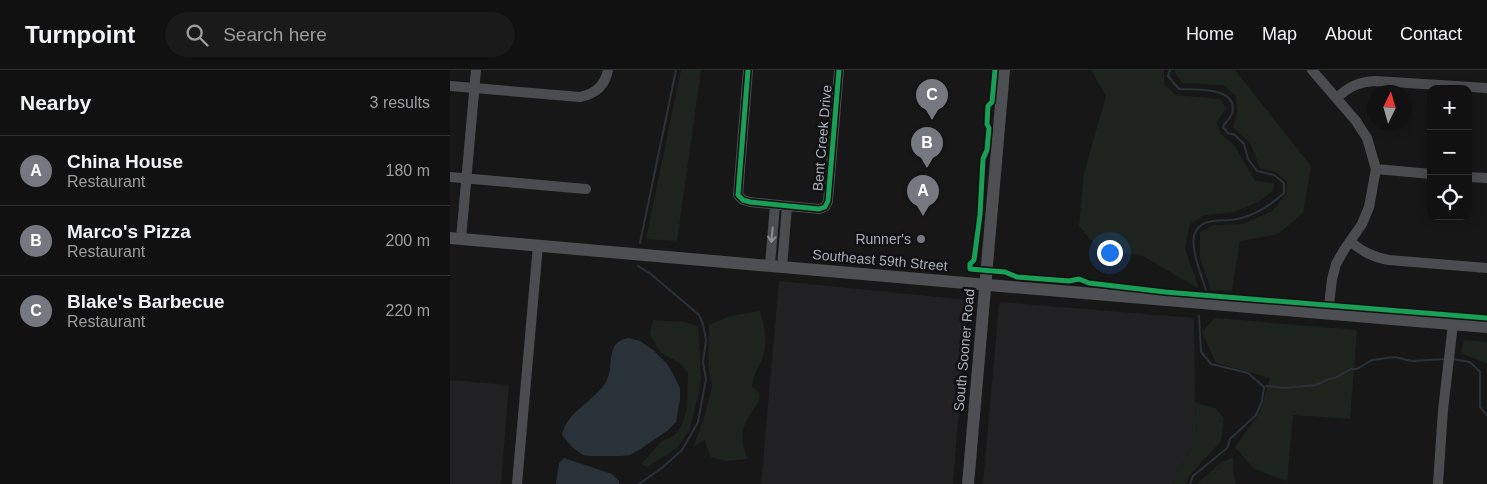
<!DOCTYPE html>
<meta charset="utf-8">
<style>
body{margin:0;font-family:Helvetica,sans-serif;background:#1a1a1a;color:#f1f3f6}
.controls{position:absolute;right:15px;top:15px;display:grid;overflow:hidden;border-radius:10px;box-shadow:0 2px 12px #0003}
.controls button{width:45px;height:45px;display:grid;place-items:center;padding:0;border:0;border-bottom:1px solid #303131;background:#111;color:#f1f3f6;font:25px sans-serif}
.compass{position:absolute;left:917px;top:15px;width:45px;height:45px;border-radius:50%;background:#111;box-shadow:0 2px 12px #0003;rotate:5deg}
.you{position:absolute;left:659px;top:182px;width:18px;height:18px;margin:-12px;border:4px solid #fff;border-radius:50%;background:#1a73e8;box-shadow:0 0 0 8px #1a73e833}
.badge{display:grid;place-items:center;width:32px;height:32px;border-radius:50%;background:#757880;color:#fff;font-size:16px;font-weight:700}
.pin{position:absolute;translate:-50% -41px;filter:drop-shadow(0 1px 2px #0008)}
.pin::after{content:'';position:absolute;top:26px;width:18px;height:15px;background:inherit;clip-path:polygon(0 0,100% 0,50% 100%)}
.list{margin:0;padding:0;list-style:none}
h2{display:flex;justify-content:space-between;align-items:center;height:65px;margin:0;padding:0 20px;font-size:21px}
h2 small{font-size:16px;font-weight:400;color:#9c9d9f}
.list li{display:grid;grid-template-columns:32px 1fr auto;gap:15px;align-items:center;box-sizing:border-box;height:70px;padding:0 20px;border-top:1px solid #303131}
.list b{display:block;font-size:19px;white-space:nowrap}
.list p{margin:0;font-size:16px;white-space:nowrap;color:#9c9d9f}
.list em{font-size:16px;font-style:normal;color:#9c9d9f}
.icon{flex:none;width:28px;height:28px;fill:none;stroke:currentColor;stroke-width:2;stroke-linecap:round;stroke-linejoin:round}
.map{position:relative;flex:none;width:1037px;height:414px;overflow:hidden}
header{display:flex;align-items:center;gap:30px;box-sizing:border-box;height:70px;padding:0 25px;background:#111;border-bottom:1px solid #303131}
header strong{font-size:24px}
nav{display:flex;gap:28px;margin-inline-start:auto;font-size:18px}
.search{width:350px;height:45px;background:#1a1a1a;display:flex;align-items:center;gap:12px;box-sizing:border-box;padding:0 18px;border-radius:28px;color:#9c9d9f;font-size:19px}
main{display:flex}
aside{flex:1;background:#111}
.map>svg:first-child{display:block}
.built{fill:#212123}
.green{fill:#1d241e}
.water{fill:#2a3239}
.lines{fill:none;stroke-linecap:round;stroke-linejoin:round}
.stream{stroke:#2a3239;stroke-width:2}
.minor{stroke:#4b4c50;stroke-width:10}
.major{stroke:#4d4f52;stroke-width:12}
.cycleway-casing{stroke:#111113;stroke-width:8}
.cycleway{stroke:#1a9f57;stroke-width:5}
.oneway{stroke:#8c9099}
.poi-dot{fill:#757880;stroke:#111113;stroke-width:2}
.labels{text-anchor:middle;stroke-width:5;stroke-linejoin:round;paint-order:stroke}
.street-label{font-size:14px;fill:#a8adb8;stroke:#111113}
.poi-label{font-size:14px;fill:#a8adb8;stroke:#111113;text-anchor:end}
</style>
<header>
<strong>Turnpoint</strong>
<div class="search"><svg class="icon" aria-label="search" viewBox="0 0 24 24"><circle cx="10" cy="10" r="6"/><path d="M15 15l6 6"/></svg>Search here</div>
<nav><a>Home</a><a>Map</a><a>About</a><a>Contact</a></nav>
</header>
<main>
<aside>
<h2>Nearby<small>3 results</small></h2>
<ul class="list">
<li><span class="badge">A</span><div><b>China House</b><p>Restaurant</p></div><em>180 m</em></li>
<li><span class="badge">B</span><div><b>Marco's Pizza</b><p>Restaurant</p></div><em>200 m</em></li>
<li><span class="badge">C</span><div><b>Blake's Barbecue</b><p>Restaurant</p></div><em>220 m</em></li>
</ul>
</aside>
<div class="map">
<svg width="1037" height="414" viewBox="0 0 1037 414">
<rect width="100%" height="100%" fill="#171717"/>
<!-- built -->
<path class="built" d="M329,211L518,230L503,414H311Z
M551,232L744,248L745,333L747,365L723,414H533L549,234Z
M0,310L59,315L51,414H0Z"/>
<!-- green -->
<path class="green" d="M231,0H251L227,171L196,169Z
M641,0H714V14L726,25L770,29L776,38L767,52L771,64L785,76L805,111L824,113L823,121L808,132L784,142L755,145L740,154L735,178L749,219L693,186L647,177L629,156L634,103L656,26Z
M725,0H785L861,96L853,143L828,164L790,171L782,221L761,220L750,189V162L764,155L793,154L822,141L836,124L837,111L827,103L810,98L801,75L783,57L787,42L786,26L773,15L732,13L725,3Z
M310,241C315,256 319,275 311,291C307,300 303,306 302,316L310,324C309,334 304,338 299,346C290,361 291,374 298,389L276,391L260,387L255,370L244,376L255,344L262,316L258,292L259,255L281,246Z
M765,248L907,260L900,349L843,345L837,411L804,399L785,377L810,342L820,308L766,293L752,262Z
M203,250L234,252L248,256L251,307L249,322L240,359L227,378L197,397L191,394L211,372L224,366L232,355L237,338L238,302L228,292L210,282L200,264Z
M1013,270L1037,272V294L1011,283Z
M745,333L765,338L774,348L771,371L740,405L736,414H723L747,365Z
M783,387V402L786,414H747L770,393Z"/>
<!-- water -->
<path class="water" d="M179,268L190,271L203,280L217,294L223,304L230,318V329L226,352L217,361L189,380L180,385L171,386H139L133,385L122,377L112,365C117,342 141,333 154,315C167,299 152,272 179,268Z
M114,388L162,404L169,411V414H106L109,393Z"/>
<g class="lines">
<!-- stream -->
<path class="stream" d="M720,0L718,6L729,19C746,20 789,16 782,44C780,49 775,52 773,57L778,63L785,65L794,74L798,89L807,101L824,105L834,113V123C823,133 812,141 798,146C792,148 786,150 779,150C768,151 750,149 745,163C739,176 752,207 756,220
M190,173L226,0
M188,196L201,204L249,245L253,254L256,270L253,292L256,309L248,352L232,380L213,397L189,414
M1003,289L1020,292L1030,302V337L1037,345
M814,317L817,316L834,318L866,315L879,309L885,308L901,299H907L922,290L945,287L962,291L996,289
M740,414L743,406L777,378L780,369L806,345L812,331L814,317L798,303L761,294L751,282L749,246"/>
<!-- minor -->
<path class="minor" d="M298,0L288,125L293,130L300,132L369,139L375,137L378,131L389,0
M862,0L906,51L917,68L926,99L919,137L912,154L894,180L886,194L882,209L878,244
M0,16L130,27C145,24 155,16 158,0
M887,28C899,16 909,12 926,11L1037,18
M926,99L981,104
M0,107L136,119
M1018,107L1037,108
M11,169L26,0
M901,172C913,182 923,187 939,190L1037,198
M320,195L325,135
M332,197L337,136
M67,414L88,175
M988,414L993,340L1003,254"/>
<!-- major -->
<path class="major" d="M0,168L550,216L1037,257
M518,414L554,0"/>
<defs>
<path id="cycleway" d="M298,0L288,125L293,130L300,132L369,139L375,137L378,131L389,0
M545,0L542,32L538,36L537,54L539,58L537,80L533,89L530,145L524,190L520,194V199L555,202L567,207L619,211L629,209L639,213L715,222L1037,248"/>
</defs>
<!-- cycleway casing -->
<use href="#cycleway" class="cycleway-casing"/>
<!-- cycleway -->
<use href="#cycleway" class="cycleway"/>
</g>
<!-- one-way arrows -->
<defs><path id="oneway-shaft" d="M-6 0H5M1.5-3L5.5 0L1.5 3" fill="none" stroke-width="1.6" stroke-linecap="round" stroke-linejoin="round" transform="scale(1.25)"/></defs>
<use class="oneway" href="#oneway-shaft" transform="translate(322 165) rotate(95)"/>
<!-- markers -->
<circle class="poi-dot" cx="471" cy="169" r="5"/>
<g class="labels">
<!-- street labels -->
<g class="street-label">
<text transform="translate(372 68) rotate(-85)" y="5">Bent Creek Drive</text>
<text transform="translate(430 190) rotate(5)" y="5">Southeast 59th Street</text>
<text transform="translate(514 280) rotate(-85)" y="5">South Sooner Road</text>
</g>
<!-- poi labels -->
<g class="poi-label">
<text x="461" y="174">Runner's</text>
</g>
</g>
</svg>
<div class="controls">
<button>+</button>
<button>−</button>
<button><svg class="icon" aria-label="locate" viewBox="0 0 24 24"><circle cx="12" cy="12" r="6"/><path d="M12 2v4M12 18v4M2 12h4M18 12h4"/></svg></button>
</div>
<svg class="compass" viewBox="-18 -18 36 36"><path d="M0-13l5 13h-10z" fill="#e53935"/><path d="M0 13l5-13h-10z" fill="#9c9d9f"/></svg>
<div class="you"></div>
<div class="pin badge" style="left:473px;top:146px">A</div>
<div class="pin badge" style="left:477px;top:98px">B</div>
<div class="pin badge" style="left:482px;top:50px">C</div>
</div>
</main>
